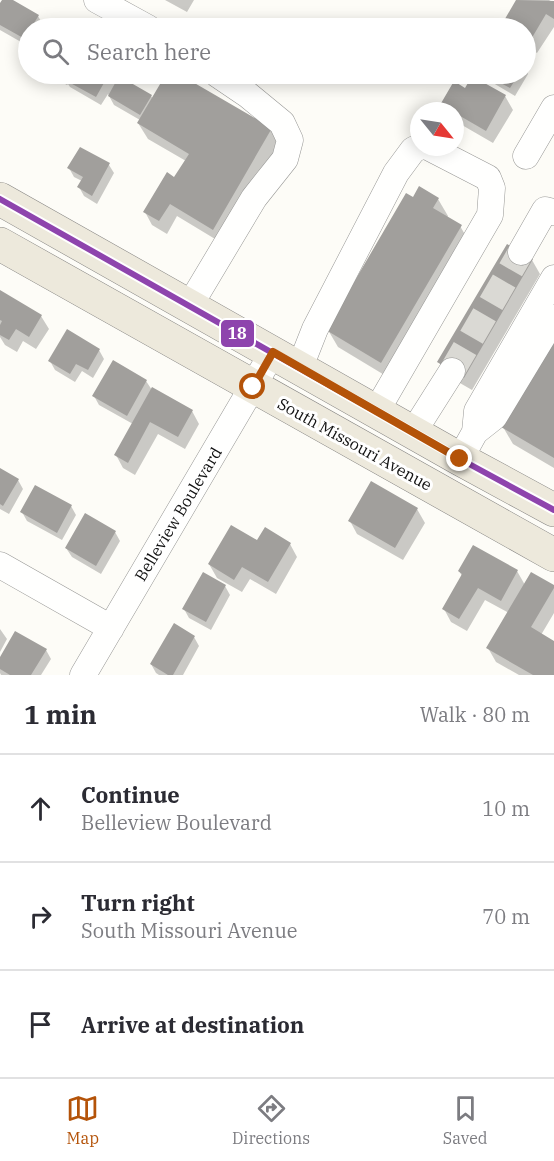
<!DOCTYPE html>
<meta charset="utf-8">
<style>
body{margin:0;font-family:"IBM Plex Serif",serif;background:#f7f7f7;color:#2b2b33}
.compass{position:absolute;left:410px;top:102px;width:54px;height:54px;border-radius:50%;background:#fff;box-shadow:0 3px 15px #0003;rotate:120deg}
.stop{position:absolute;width:18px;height:18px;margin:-14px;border:4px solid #b45309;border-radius:50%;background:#fff}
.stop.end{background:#b45309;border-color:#fff;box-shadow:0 2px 6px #0008}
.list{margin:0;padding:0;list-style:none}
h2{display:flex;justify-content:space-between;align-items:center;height:78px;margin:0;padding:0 24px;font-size:26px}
h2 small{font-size:20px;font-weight:400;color:#7c7c81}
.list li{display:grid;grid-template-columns:39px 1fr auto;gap:18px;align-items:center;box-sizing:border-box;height:108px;padding:0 24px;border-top:2px solid #e1e1e2}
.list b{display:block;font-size:22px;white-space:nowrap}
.list p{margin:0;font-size:20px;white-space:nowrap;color:#7c7c81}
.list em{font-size:20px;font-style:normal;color:#7c7c81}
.icon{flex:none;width:33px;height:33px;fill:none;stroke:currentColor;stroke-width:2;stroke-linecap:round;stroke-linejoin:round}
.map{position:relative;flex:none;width:554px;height:675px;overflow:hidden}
.search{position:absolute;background:#fff;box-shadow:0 3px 15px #0003;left:18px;right:18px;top:18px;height:66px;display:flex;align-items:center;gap:15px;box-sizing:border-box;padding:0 21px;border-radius:33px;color:#7c7c81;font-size:22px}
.sheet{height:402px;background:#fff}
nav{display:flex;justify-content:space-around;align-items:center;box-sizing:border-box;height:84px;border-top:2px solid #e1e1e2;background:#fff;font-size:16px;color:#7c7c81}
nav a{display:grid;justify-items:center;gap:3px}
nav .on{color:#b45309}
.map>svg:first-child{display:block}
.shadow{fill:#0003}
.building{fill:#a19f9c}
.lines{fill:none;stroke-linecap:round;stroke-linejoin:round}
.minor-tunnel{stroke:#dad9d4;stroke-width:26;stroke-dasharray:26 13;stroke-linecap:butt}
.minor-casing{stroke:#979795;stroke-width:27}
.major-casing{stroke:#858482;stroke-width:34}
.minor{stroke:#fffffe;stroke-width:26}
.major{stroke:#ede9dc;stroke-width:33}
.bus-1-casing{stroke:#fff;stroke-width:10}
.bus-1{stroke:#8e44ad;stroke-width:6}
.route{stroke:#b45309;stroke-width:8}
.labels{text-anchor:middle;stroke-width:6;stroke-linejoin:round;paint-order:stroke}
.street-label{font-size:16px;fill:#111;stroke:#fff}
.line-badge{stroke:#fff;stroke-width:2}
.badge-label{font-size:16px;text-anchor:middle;font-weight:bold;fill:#fff}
</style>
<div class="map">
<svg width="554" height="675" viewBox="0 0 554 675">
<rect width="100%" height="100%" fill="#fdfcf7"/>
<!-- shadow -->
<path class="shadow" d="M4,0H10L38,16L43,25L41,28H28V46L0,30V6Z
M165,0H194L187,12Z
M518,0H549L554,3V27L537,53L526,46V28H506L503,24Z
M526,69L528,74L515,96L483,77L480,74H526Z
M46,74H109L116,85L151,96L153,99L168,74H176L271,129L281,146L220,242L177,216L167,234L152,225L145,212L175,179L186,161L148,139L138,123L140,120L114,105L108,94L101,105L70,87L68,84L67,85Z
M466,90L505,96L513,110L493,143L455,121V111H446L442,105Z
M109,165L114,173L97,204L84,196L79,187L82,181L74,177L69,168Z
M413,199H438L448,216L447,218L460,226L470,243L391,379L338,347L328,330Z
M532,260L540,274L472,390L446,375L439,362Z
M0,292L41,316L49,329L36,349L23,341L17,352L5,345L0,337Z
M554,340V468L513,444L503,427Z
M99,350L104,359L93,378L82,371L75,382L55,370L50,361Z
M146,381L152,390L192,411L199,424L185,449L158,434L135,475L123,468L116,455L133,424L99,405L94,396Z
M0,470L18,480L23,489L9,514L0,509Z
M71,506L76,515L62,540L27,521L22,512Z
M417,509L425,523L403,560L357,534L350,521Z
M115,532L120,541L101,574L72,557L66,548Z
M257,543L290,544L297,557L276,594L250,579L242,592L217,578L209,564Z
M459,571H517L525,585L554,587V613L541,635L554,643V675H519L496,662L488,648L509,613L485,600L467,631L451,622L444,609L462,576Z
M225,586L230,595L211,630L189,618L184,609Z
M0,629L7,639L0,652Z
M194,637L199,646L183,675H159L156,673L151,664Z
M46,650L51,659L41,675H1L0,673V660Z"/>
<!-- building -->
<path class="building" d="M2,0H13L39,15L31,28H28L25,39L0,25V3Z
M516,0L554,1V19L546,14L530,41L526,38V28H509L502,24Z
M66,74H109L96,97L63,79Z
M166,74H179L272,128L213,230L170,204L159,221L143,212L167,172L174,177L189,154L137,123Z
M484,74H519L510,88Z
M119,76L152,95L140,115L108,96Z
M472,76L506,95L486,131L455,113V111L440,105L454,81L465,88Z
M80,147L110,163L92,196L77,187L83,177L67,168Z
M419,186L439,198L433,208L462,225L381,363L326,330L406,193L413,197Z
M507,244L533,259L464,378L437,362Z
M0,290L42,315L29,337L16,329L9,340L0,335V325L2,321L0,320Z
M67,329L100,349L88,370L76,364L70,374L48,361Z
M554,337V458L501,427Z
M113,360L147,380L127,416L92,396Z
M152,387L193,410L178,437L150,422L128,463L114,455Z
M0,468L19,479L3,506L0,504Z
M371,481L418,508L395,548L348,521Z
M35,485L72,505L57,533L20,512Z
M85,513L116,531L96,566L65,548Z
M231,525L257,540L265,527L291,543L268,582L242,567L234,580L208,564Z
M473,545L518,570L501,601L478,588L459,619L442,609L462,574L458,571Z
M203,572L226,585L206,622L182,609Z
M531,572L554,585V588L531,627L554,641V675H533L486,648Z
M174,623L195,636L173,675H168L150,664Z
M15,631L47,649L31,675H10L0,669V657Z"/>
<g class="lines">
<!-- minor-tunnel -->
<path class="minor-tunnel" d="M452,371L521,252"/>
<defs>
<path id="minor" d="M97,0L148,28
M526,156L554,108
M521,252L545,210L554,212
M190,305L254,198L285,159L290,140L282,123L248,95L217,74
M300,367L315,329L396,173L413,150L419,147
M377,410L490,215L492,188L488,178L428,147
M414,431L452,371
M475,432L494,417L554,318
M460,459L475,432L477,411L554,278
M0,565L111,628
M83,675L273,352"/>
<path id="major" d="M0,199L460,459L554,510
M0,244L554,555"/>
</defs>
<!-- minor casing -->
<use href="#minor" class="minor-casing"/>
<!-- major casing -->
<use href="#major" class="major-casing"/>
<!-- minor -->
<use href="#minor" class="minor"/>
<!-- major -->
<use href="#major" class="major"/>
<defs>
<path id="bus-1" d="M0,199L460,459L554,510"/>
</defs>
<!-- bus-1 casing -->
<use href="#bus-1" class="bus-1-casing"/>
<!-- bus-1 -->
<use href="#bus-1" class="bus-1"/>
</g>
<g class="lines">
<!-- route -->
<path class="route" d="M253,387L273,352L460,459"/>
</g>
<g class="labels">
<!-- street labels -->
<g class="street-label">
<text transform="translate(355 444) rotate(29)" y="6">South Missouri Avenue</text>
<text transform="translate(178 514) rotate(-59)" y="6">Belleview Boulevard</text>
</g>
</g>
<rect class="line-badge" x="220" y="319" width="35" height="29" rx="6" fill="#8e44ad"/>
<g class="badge-label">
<text x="237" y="339">18</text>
</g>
</svg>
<svg class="compass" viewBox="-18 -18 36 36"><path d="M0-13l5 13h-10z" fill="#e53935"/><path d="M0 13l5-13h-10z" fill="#7c7c81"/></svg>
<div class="stop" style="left:253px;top:387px"></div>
<div class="stop end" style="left:460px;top:459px"></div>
<div class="search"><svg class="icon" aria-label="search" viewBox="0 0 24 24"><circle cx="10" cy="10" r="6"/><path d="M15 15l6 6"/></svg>Search here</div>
</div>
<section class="sheet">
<h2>1 min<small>Walk · 80 m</small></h2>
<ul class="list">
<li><svg class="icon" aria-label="ahead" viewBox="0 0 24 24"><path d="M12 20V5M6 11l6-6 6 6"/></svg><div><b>Continue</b><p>Belleview Boulevard</p></div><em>10 m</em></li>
<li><svg class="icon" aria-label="right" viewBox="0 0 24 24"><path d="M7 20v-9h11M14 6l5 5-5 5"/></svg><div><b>Turn right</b><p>South Missouri Avenue</p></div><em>70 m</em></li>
<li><svg class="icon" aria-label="arrive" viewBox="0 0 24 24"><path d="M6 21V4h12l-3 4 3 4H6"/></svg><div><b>Arrive at destination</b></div></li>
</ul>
</section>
<nav>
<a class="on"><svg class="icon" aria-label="map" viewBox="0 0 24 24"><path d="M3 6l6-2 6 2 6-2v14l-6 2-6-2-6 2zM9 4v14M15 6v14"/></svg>Map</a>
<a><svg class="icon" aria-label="directions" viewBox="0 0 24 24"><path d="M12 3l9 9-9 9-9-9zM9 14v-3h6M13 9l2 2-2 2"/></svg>Directions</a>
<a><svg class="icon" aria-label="saved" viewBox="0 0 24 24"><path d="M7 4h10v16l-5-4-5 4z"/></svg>Saved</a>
</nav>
